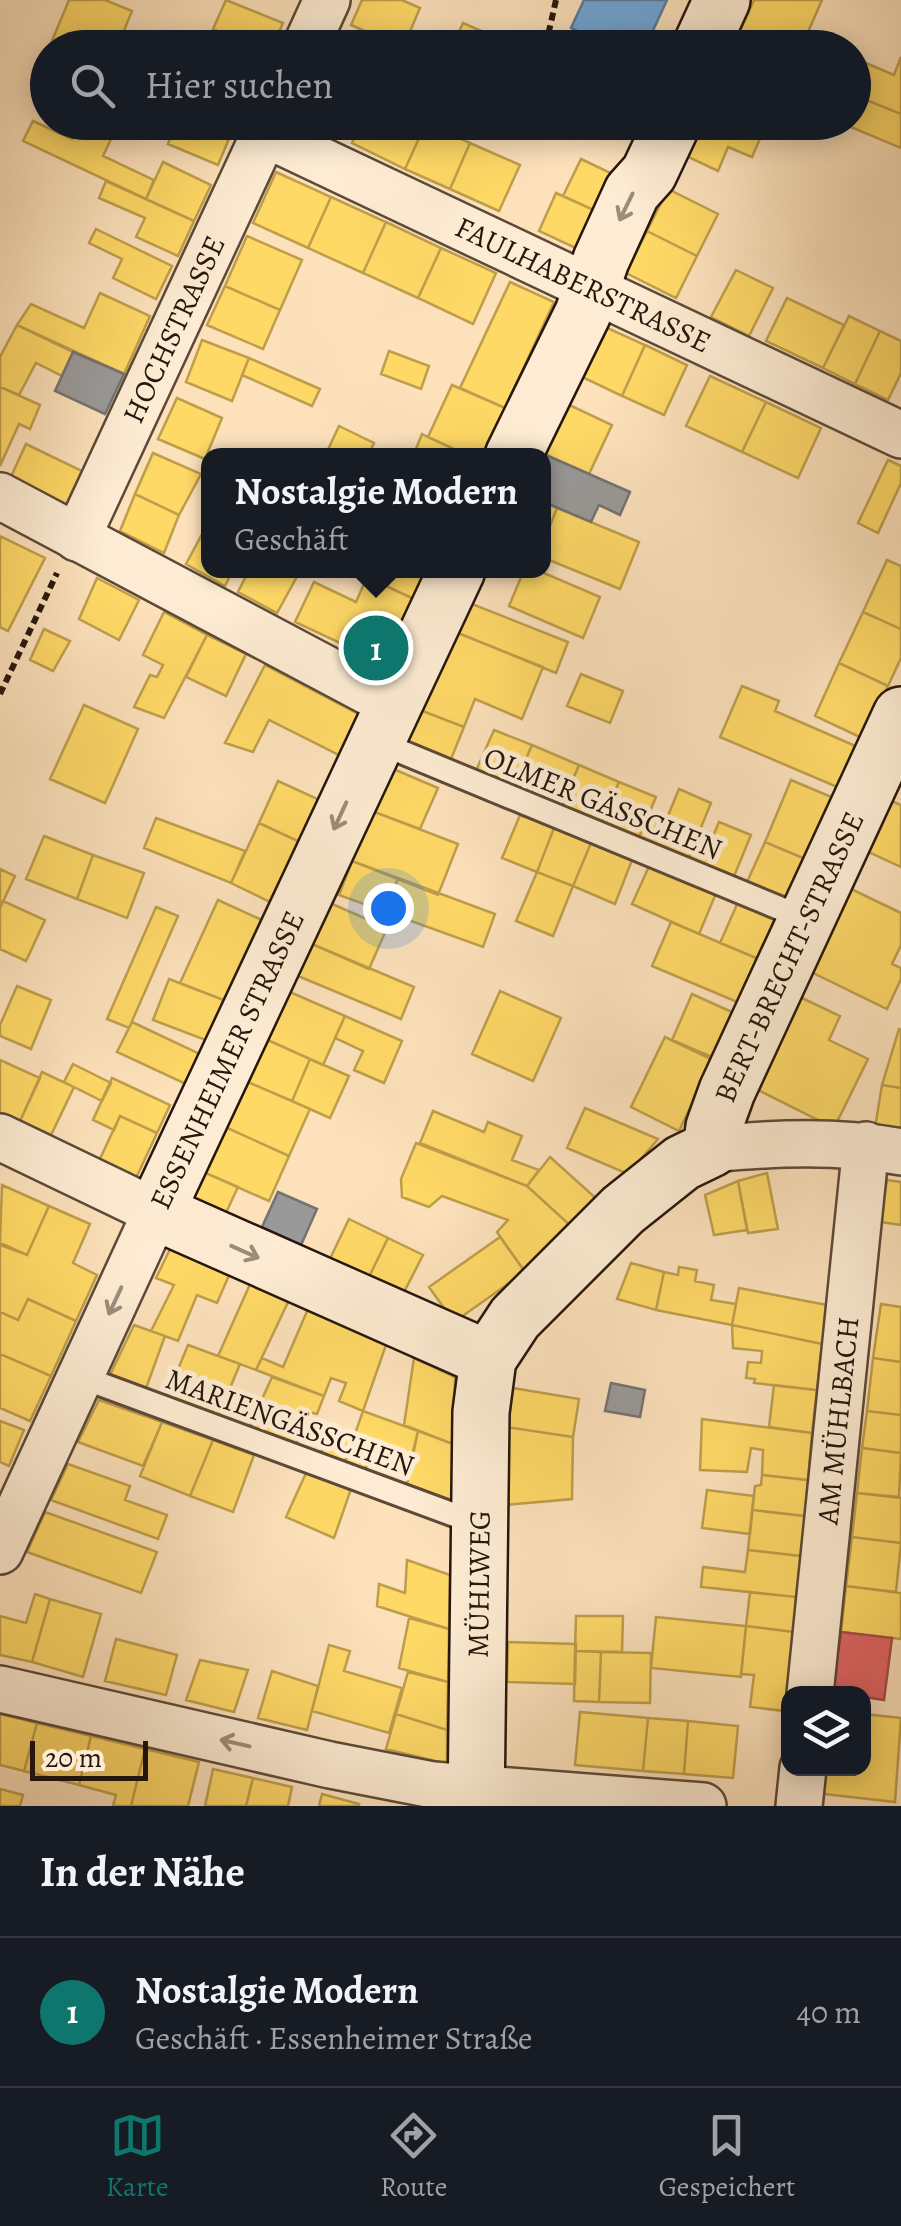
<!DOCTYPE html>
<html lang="de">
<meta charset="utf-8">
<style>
body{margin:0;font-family:Alegreya,serif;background:#20242c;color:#f1f3f6}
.controls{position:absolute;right:30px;bottom:30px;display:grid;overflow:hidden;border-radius:20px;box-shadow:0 5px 25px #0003}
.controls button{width:90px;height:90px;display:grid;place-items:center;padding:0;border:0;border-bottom:2px solid #363941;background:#171b24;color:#f1f3f6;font:50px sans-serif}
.scale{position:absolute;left:30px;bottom:25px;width:118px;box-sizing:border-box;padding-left:10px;border:5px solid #26160d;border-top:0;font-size:28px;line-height:35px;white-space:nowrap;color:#26160d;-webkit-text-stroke:8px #fdecd3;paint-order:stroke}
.you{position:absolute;left:388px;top:908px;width:35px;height:35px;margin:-25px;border:8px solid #fff;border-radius:50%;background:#1a73e8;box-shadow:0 0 0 15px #1a73e833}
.badge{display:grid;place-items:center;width:65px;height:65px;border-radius:50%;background:#0f766e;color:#fff;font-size:32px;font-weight:700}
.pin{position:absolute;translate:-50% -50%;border:5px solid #fff;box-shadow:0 2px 10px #0006}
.popup{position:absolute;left:201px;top:448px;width:350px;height:130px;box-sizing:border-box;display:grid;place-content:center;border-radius:20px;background:#171b24;filter:drop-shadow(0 2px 8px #0005);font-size:32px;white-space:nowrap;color:#9ea1a6}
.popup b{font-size:38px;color:#f1f3f6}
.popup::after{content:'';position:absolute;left:50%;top:100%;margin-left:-20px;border:20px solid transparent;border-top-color:#171b24}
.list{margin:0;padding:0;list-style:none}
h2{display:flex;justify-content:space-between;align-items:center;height:130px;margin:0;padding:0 40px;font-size:42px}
h2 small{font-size:32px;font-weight:400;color:#9ea1a6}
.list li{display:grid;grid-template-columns:65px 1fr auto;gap:30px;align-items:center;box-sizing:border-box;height:150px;padding:0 40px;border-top:2px solid #363941}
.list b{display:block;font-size:38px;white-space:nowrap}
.list p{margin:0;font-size:32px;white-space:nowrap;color:#9ea1a6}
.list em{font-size:32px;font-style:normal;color:#9ea1a6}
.icon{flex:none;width:55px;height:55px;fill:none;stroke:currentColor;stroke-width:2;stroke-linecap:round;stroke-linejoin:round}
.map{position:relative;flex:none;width:901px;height:1806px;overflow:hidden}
.search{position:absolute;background:#171b24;box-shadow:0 5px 25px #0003;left:30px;right:30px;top:30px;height:110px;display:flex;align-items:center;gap:25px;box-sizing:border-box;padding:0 35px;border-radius:55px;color:#9ea1a6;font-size:38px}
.sheet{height:280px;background:#171b24}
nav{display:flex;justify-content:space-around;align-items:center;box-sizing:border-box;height:140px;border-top:2px solid #363941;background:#171b24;font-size:28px;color:#9ea1a6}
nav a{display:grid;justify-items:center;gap:5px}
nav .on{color:#0f766e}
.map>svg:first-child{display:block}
.homes{fill:#ffd966;stroke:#be9e4b;stroke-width:2.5}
.shops{fill:#e06666;stroke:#a84e4b;stroke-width:2.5}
.schools{fill:#6fa8dc;stroke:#597c9e;stroke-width:2.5}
.industry{fill:#999;stroke:#76726f;stroke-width:2.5}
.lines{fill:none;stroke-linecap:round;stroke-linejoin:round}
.lane-casing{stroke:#5c4938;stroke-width:28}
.street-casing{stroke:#5c4938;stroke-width:50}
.secondary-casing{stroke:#26160d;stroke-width:60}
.path{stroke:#26160d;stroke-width:6;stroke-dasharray:8 5;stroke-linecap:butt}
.lane{stroke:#fdecd3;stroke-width:22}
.street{stroke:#fdecd3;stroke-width:45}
.secondary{stroke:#fdecd3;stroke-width:55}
.oneway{stroke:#9c8c7a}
.labels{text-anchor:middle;stroke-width:10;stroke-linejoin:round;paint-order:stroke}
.street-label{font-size:30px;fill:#26160d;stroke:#fdecd3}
</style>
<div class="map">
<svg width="901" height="1806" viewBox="0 0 901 1806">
<rect width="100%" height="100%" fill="#fce1bb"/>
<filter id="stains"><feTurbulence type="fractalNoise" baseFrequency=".002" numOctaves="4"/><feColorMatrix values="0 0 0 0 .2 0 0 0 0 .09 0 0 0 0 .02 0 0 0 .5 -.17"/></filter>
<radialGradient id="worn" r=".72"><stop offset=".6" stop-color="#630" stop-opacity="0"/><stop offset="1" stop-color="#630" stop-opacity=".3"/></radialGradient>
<!-- homes -->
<path class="homes" d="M69,0H105L132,11L117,48H49Z
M226,0L283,23L272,48H255L213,29Z
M362,0H402L420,8L403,48L351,25Z
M754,0H822L801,48H752L736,40Z
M463,23L520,48H452Z
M901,57V114L854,95V58L894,75Z
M854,95L901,114V148L839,122H854Z
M33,121L72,139L80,122H119L103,156L154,180L146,199L23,141Z
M177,122H217L233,129L218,165L168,144Z
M362,122H425L426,123L405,169L352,143Z
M699,122H743L763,132L752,157L728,147L718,171L684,155Z
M426,123L470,143L450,189L405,169Z
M470,143L520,165L499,211L450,189Z
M581,159L615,175L598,212L563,196Z
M163,162L211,185L194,221L146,199Z
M276,172L331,197L308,248L253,223Z
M106,181L194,221L178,256L136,237L145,218L99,198Z
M668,189L718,214L697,256L647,231Z
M556,193L598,212L580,250L539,231Z
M331,197L386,222L363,273L308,248Z
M386,222L441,248L418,298L363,273Z
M96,229L172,266L156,299L113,278L122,259L89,243Z
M647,231L697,256L676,298L626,273Z
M247,236L302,260L280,310L225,286Z
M441,248L496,273L473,324L418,298Z
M736,270L773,288L749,336L711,317Z
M510,282L554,302L505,408L460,388Z
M225,286L280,310L263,349L207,325Z
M100,293L150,316L124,374L17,325L31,304L84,328Z
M787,298L844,325L823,368L766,341Z
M849,316L880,331L855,384L823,368Z
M17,325L73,352L62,376L36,363L19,395L0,387V357Z
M603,326L645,345L622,396L580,376Z
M880,331L901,341V373L888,400L855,384Z
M202,340L249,358L232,401L186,382Z
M645,345L687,365L664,415L622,396Z
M389,351L429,366L421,389L381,374Z
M249,358L320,389L312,406L242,375Z
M710,376L766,402L742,452L686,426Z
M452,385L505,408L484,456H469L428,437Z
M0,387L40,405L30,429L19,424L0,466Z
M177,398L222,418L205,459L158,439Z
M563,402L612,425L589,474L539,452Z
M766,402L821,428L798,478L742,452Z
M339,426L374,443L368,456H325Z
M422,434L428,437L469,456H413Z
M26,444L82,471L65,507L9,481Z
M153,453L201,474L179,515L135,494Z
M888,460L901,466V483L878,533L858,523Z
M135,494L179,515L164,553L120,531Z
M544,502L557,508L544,541Z
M557,508L639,542L620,589L544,558V541Z
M208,523V570H233L225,586L186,564Z
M0,536L45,558L8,631L0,627Z
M887,560L901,566V629L863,612Z
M249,570L300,571L277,613L238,592Z
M370,570H430L416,600L367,577Z
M524,570H537L600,597L583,638L509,606Z
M367,577L416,600L385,664L295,622L314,582L356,602Z
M97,578L139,600L119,640L79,619Z
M467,602L568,642L556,673L453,631Z
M164,612L207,635L164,718L134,707L150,675L157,677L163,665L143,655Z
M863,612L901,629V658L888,686L839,663Z
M44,629L70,641L53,671L30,660Z
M453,631L543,667L522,719L475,699L464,727L420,710Z
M207,635L246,654L226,696L186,677Z
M839,663L888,686L864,739L815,716Z
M265,665L362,716L341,756L269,720L253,752L225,743Z
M581,674L623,691L610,723L567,706Z
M742,686L779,701L775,711L860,748L842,789L720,737Z
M84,705L138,729L105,803L50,779Z
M420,710L464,727L449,764L405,747Z
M494,730L532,745L513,789L475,773Z
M532,745L579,765L569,789L538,776L530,796L513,789Z
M579,765L619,782L600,826L560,810Z
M391,768L438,788L420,829L372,811Z
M791,780L836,799L810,861L765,842Z
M278,781L322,801L302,843L259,823Z
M619,782L656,797L637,842L600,826Z
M679,789L711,803L687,862L637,842L650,811L667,818Z
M889,800L901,805V867L866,851Z
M372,811L458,844L438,895L352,861Z
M520,815L554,828L537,872L502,858Z
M156,818L245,851L231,883L144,848Z
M719,822L751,835L732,881L687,862L701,829L714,834Z
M259,823L302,843L274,904L231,883Z
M554,828L591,843L573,886L537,872Z
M44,836L93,855L77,899L26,879Z
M765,842L810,861L792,902L747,882Z
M591,843L632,860L615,904L573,886Z
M93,855L144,873L127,918L77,899Z
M352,861L398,878L386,912L339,895Z
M651,862L717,891L699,934L632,904Z
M0,869L15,876L0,908Z
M537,872L573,886L553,936L516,921Z
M398,878L495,914L483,947L386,912Z
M849,888L901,913V945L892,964L901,968V979L887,1009L809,971Z
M218,900L262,920L226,1001L180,983Z
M3,901L45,920L26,961L0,949V908Z
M738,902L778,918L761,960L720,943Z
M330,903L387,928L369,969L312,944Z
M156,907L178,916L129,1028L107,1019Z
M671,922L761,960L742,1004L652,966Z
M312,944L414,987L401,1019L298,976Z
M169,979L226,1001L208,1041L153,1020Z
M17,986L51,1000L31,1049L0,1036V1025Z
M283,989L345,1016L323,1065L261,1037Z
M500,991L561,1018L533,1081L472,1054Z
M692,994L734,1013L714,1058L672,1040Z
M800,997L840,1016L829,1040L868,1059L834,1128L754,1088Z
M345,1016L402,1041L384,1083L354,1070L363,1051L335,1038Z
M132,1022L200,1054L186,1084L117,1052Z
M899,1029L901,1030V1088L882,1085Z
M261,1037L310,1059L292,1101L243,1080Z
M665,1037L713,1060L679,1131L631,1107Z
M310,1059L349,1076L330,1118L292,1101Z
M0,1060L40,1078L20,1121L0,1112Z
M73,1064L111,1083L102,1101L64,1082Z
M42,1072L74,1087L51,1135L20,1121Z
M112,1078L170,1105L157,1133L120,1116L114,1130L93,1120Z
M243,1080L310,1109L289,1156L223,1126Z
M882,1085L901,1088V1139L874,1134Z
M585,1108L658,1139L628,1174L567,1148Z
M433,1111L484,1132L488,1122L522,1136L512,1160L539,1170L527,1186L420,1143Z
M120,1116L157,1133L136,1178L99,1161Z
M223,1126L289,1156L269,1201L201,1171Z
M416,1143L527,1186L573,1228L525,1272L497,1232L508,1220L442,1196L429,1207L402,1197L401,1179Z
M550,1157L599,1201L573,1228L527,1186Z
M201,1171L238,1187L224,1217L188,1201Z
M767,1173L778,1229L748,1233L738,1181Z
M887,1180L901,1182V1225L880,1222Z
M738,1181L747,1230L714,1235L705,1195Z
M2,1185L49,1206L27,1255L0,1243Z
M49,1206L90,1224L73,1263L97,1275L76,1321L28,1299L18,1320L0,1312V1245L27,1255Z
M349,1219L388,1238L367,1281L328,1263Z
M500,1237L525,1272L454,1322L429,1287Z
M388,1238L423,1255L401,1298L367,1281Z
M172,1245L230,1273L217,1303L197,1295L178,1341L151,1331L174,1285L156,1278Z
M631,1263L664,1272L656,1310L617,1299Z
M679,1267L697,1270L695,1281L714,1285L711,1300L736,1304L732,1325L656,1310L664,1272L678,1275Z
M251,1282L289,1300L256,1370L218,1356Z
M739,1288L827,1305L822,1344L732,1325Z
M28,1299L76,1321L51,1376L0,1354V1312L18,1320Z
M881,1304L901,1307V1362L873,1358Z
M308,1309L386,1345L363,1411L339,1401L346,1383L331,1378L324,1396L256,1370L262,1358L283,1367Z
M134,1325L165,1336L145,1391L109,1377Z
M732,1325L822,1344L817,1390L754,1383L755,1379L746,1378L748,1362L761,1363L762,1351L733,1348Z
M188,1345L240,1364L218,1417L166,1398Z
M0,1354L51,1376L30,1421L0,1408Z
M414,1358L455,1377L453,1444L404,1425Z
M873,1358L901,1362V1415L867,1411Z
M272,1377L324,1396L317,1414L309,1412L296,1445L249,1428Z
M774,1385L817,1390L812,1433L769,1427Z
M513,1388L579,1399L573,1437L507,1427Z
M99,1400L162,1422L143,1466L78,1442Z
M363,1411L418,1431L410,1463L374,1448L365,1470L345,1462Z
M867,1411L901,1415V1453L862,1448Z
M702,1419L812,1433L808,1480L762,1475L763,1450L751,1448L747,1472L700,1470Z
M0,1421L24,1430L9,1466L0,1462Z
M162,1422L213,1440L190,1496L140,1476Z
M507,1427L573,1437L572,1499L505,1505Z
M329,1430L351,1440L345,1462L321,1453Z
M418,1431L453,1444L452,1501L407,1484Z
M213,1440L254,1455L233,1512L190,1496Z
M862,1448L901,1453L899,1497L857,1493Z
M68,1464L130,1486L125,1500L167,1515L158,1539L51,1500Z
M306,1473L351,1489L334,1538L286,1517Z
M762,1475L808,1480L805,1516L752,1510L755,1486L761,1485Z
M707,1490L754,1496L750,1534L702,1528Z
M857,1493L901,1498V1543L852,1537Z
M752,1510L805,1516L801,1556L748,1550Z
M45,1512L157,1552L141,1593L27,1552Z
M852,1537L901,1543L896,1592L846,1586Z
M748,1550L801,1556L796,1597L701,1587L703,1567L745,1572Z
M407,1560L450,1575L449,1629L377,1606L379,1584L405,1593Z
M846,1586L901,1593V1639L841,1632Z
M750,1592L796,1597L794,1632L746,1626Z
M35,1594L50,1599L32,1662L0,1655V1616L26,1623Z
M50,1599L101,1614L83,1677L32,1662Z
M576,1616H623L622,1652L575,1651Z
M656,1617L746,1626L741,1677L651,1668Z
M409,1618L449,1629L448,1682L399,1668Z
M746,1626L794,1632L785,1711L750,1707L754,1675L741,1674Z
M116,1639L177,1655L166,1695L105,1681Z
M508,1642L576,1644L575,1684L507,1682Z
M329,1645L350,1651L344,1671L402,1688L389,1733L312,1711Z
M575,1651L601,1652L599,1702L574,1701Z
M601,1652L651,1653L650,1703L599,1702Z
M200,1660L248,1670L234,1712L186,1700Z
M272,1671L318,1686L307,1730L258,1718Z
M408,1672L448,1682L447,1730L396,1714Z
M580,1712L648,1718L643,1771L575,1765Z
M0,1714L37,1723L24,1771L0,1765Z
M396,1714L447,1730V1764L386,1749Z
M864,1714L901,1718L895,1802L824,1794L827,1768H864Z
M648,1718L688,1721L684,1774L643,1771Z
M688,1721L738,1726L733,1778L684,1774Z
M37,1723L91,1736L79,1785L24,1771Z
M91,1736L145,1749L131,1806H113L116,1795L79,1785Z
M145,1749L199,1762L188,1806H131Z
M213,1769L253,1778L246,1806H205Z
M253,1778L292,1787L288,1806H246Z
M0,1789L23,1795L20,1806H0Z
M322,1794L359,1804V1806H319Z"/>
<!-- shops -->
<path class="shops" d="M841,1632L892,1638L884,1700L864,1697V1694H832Z"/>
<!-- schools -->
<path class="schools" d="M584,0H667L645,48H613L571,28Z"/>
<!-- industry -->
<path class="industry" d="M73,352L124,374L105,414L55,391Z
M539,452L630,492L620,515L599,505L591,522L544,502V456Z
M278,1192L317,1209L301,1245L262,1227Z
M611,1383L645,1390L640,1417L605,1411Z"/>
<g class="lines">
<defs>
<path id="lane" d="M375,741L806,919
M81,1377L479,1524"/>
<g id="street">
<path d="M305,48L327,0"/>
<path id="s1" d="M265,134L901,435"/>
<path d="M0,496L392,704"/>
<path id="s2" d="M77,538L270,122"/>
<path d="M0,1137L156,1212L0,1551"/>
<path d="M711,1149C775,1143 838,1140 901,1152"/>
<path d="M0,1689L330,1765L433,1785L703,1806"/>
<path id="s3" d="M810,1694L866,1145"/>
<path d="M799,1806L803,1768"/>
</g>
<g id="secondary">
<path d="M700,48L722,0"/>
<path d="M513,456L583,313L601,260L632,192L649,173L673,122"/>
<path d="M457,570L156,1212L488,1359"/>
<path id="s4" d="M476,1806L481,1412L488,1359L515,1318L623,1210L682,1163L711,1149L714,1127L727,1091L901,715"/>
</g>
</defs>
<!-- lane casing -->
<use href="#lane" class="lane-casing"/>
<!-- street casing -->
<use href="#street" class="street-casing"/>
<!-- secondary casing -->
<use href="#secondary" class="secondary-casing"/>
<!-- path -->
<path class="path" d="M556,0L549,31L587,48
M0,694L57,573"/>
<!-- lane -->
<use href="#lane" class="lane"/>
<!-- street -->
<use href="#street" class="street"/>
<!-- secondary -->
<use href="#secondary" class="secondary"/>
</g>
<!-- one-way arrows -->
<defs><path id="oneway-shaft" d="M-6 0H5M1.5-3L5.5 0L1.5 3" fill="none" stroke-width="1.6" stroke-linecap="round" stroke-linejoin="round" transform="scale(2.5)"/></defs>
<g class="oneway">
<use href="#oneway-shaft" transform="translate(626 207) rotate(116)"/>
<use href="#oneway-shaft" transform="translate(340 816) rotate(115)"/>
<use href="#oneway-shaft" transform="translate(245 1252) rotate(24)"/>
<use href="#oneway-shaft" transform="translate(115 1301) rotate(115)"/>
<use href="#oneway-shaft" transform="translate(235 1743) rotate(-167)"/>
</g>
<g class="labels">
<!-- street labels -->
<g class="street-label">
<text dy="10" stroke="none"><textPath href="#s1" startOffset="352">FAULHABERSTRASSE</textPath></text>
<text dy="10" stroke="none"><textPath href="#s2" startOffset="230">HOCHSTRASSE</textPath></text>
<text transform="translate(603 803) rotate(22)" y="10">OLMER GÄSSCHEN</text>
<text dy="10" stroke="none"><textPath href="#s4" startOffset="965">BERT-BRECHT-STRASSE</textPath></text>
<text transform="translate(227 1060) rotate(-65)" y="10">ESSENHEIMER STRASSE</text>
<text dy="10" stroke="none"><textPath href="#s3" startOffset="275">AM MÜHLBACH</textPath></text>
<text transform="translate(290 1422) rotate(20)" y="10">MARIENGÄSSCHEN</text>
<text dy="10" stroke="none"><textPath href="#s4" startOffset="222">MÜHLWEG</textPath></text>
</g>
</g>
<rect width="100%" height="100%" filter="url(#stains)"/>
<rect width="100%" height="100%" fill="url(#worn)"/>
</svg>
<div class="controls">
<button><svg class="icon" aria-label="layers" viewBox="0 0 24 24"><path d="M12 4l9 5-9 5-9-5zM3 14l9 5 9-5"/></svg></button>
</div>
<div class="scale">20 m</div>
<div class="you"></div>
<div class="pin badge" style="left:376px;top:648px">1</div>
<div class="popup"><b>Nostalgie Modern</b>Geschäft</div>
<div class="search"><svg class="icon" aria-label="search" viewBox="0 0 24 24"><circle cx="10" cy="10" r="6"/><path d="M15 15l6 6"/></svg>Hier suchen</div>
</div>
<section class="sheet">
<h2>In der Nähe<small></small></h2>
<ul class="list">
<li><span class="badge">1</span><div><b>Nostalgie Modern</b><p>Geschäft · Essenheimer Straße</p></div><em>40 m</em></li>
</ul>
</section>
<nav>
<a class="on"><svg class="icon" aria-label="map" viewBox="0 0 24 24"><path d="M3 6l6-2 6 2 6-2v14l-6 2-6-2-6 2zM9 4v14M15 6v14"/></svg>Karte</a>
<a><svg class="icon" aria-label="directions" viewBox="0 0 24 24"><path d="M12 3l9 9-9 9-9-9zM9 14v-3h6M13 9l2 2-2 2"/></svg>Route</a>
<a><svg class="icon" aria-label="saved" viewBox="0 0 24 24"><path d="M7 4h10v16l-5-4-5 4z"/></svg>Gespeichert</a>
</nav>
